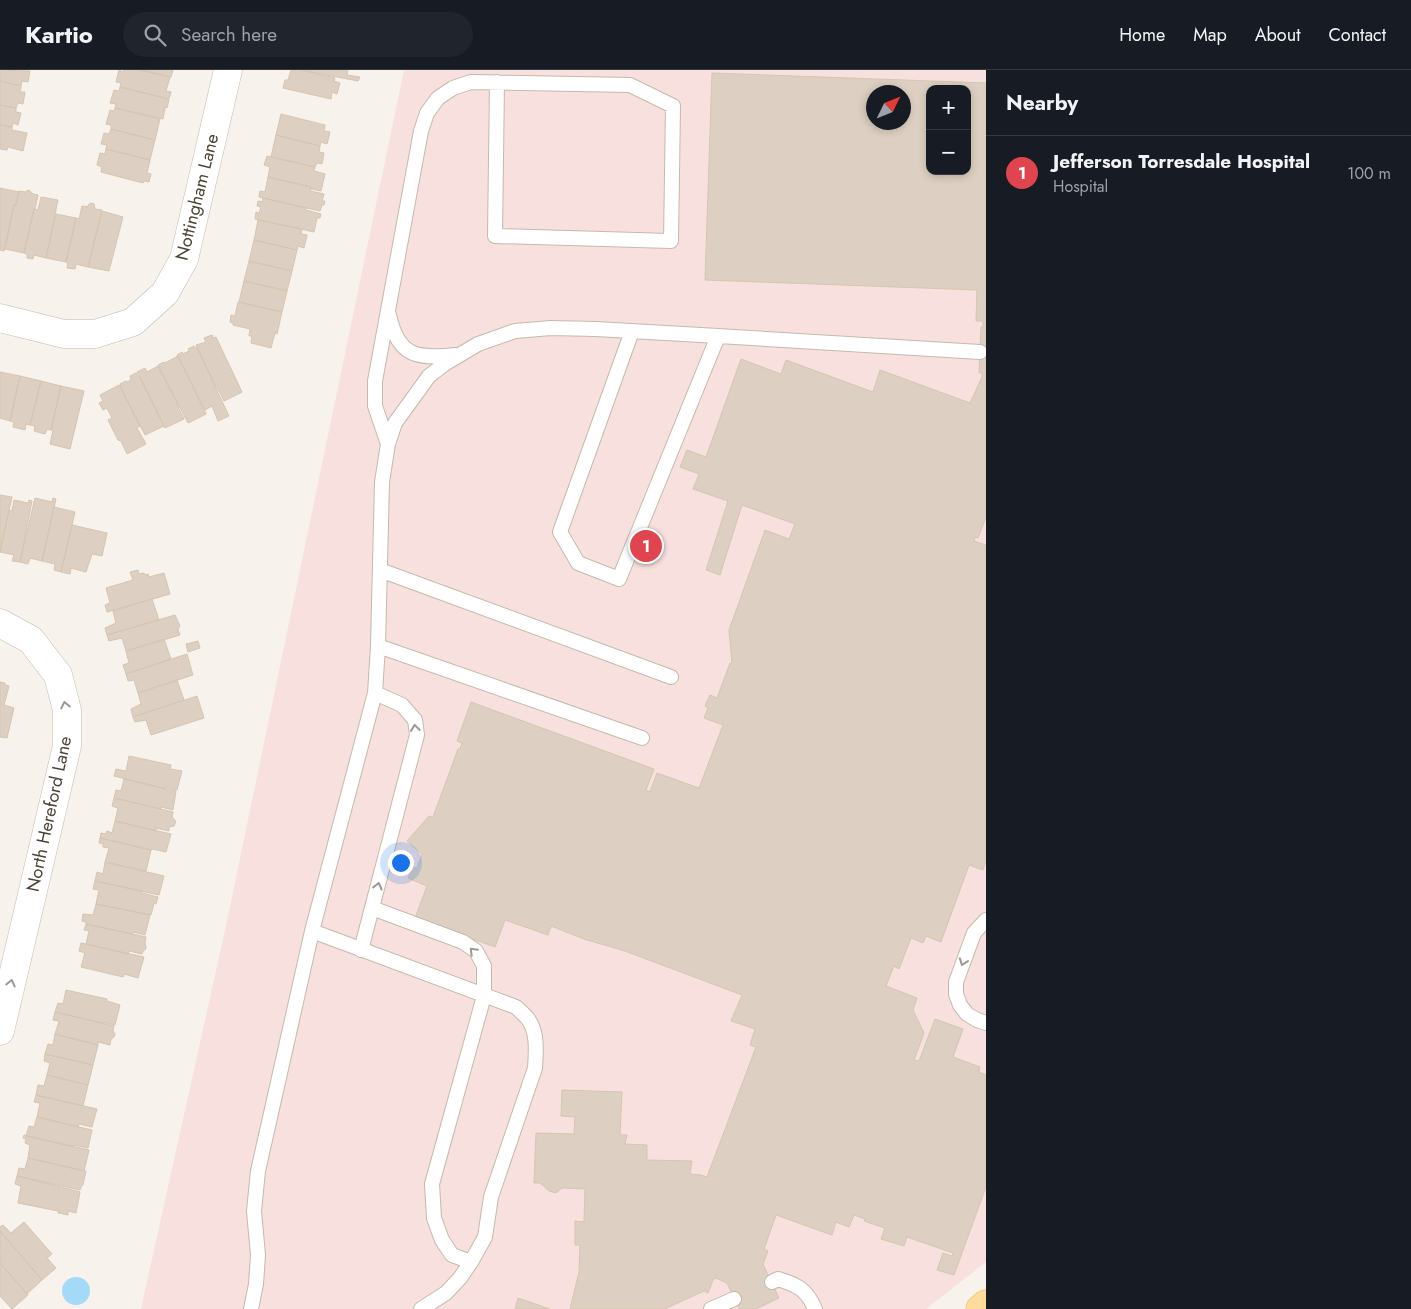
<!DOCTYPE html>
<meta charset="utf-8">
<style>
body{margin:0;font-family:Jost,sans-serif;background:#20242c;color:#f1f3f6}
.controls{position:absolute;right:15px;top:15px;display:grid;overflow:hidden;border-radius:10px;box-shadow:0 2px 8px #0003}
.controls button{width:45px;height:45px;display:grid;place-items:center;padding:0;border:0;border-bottom:1px solid #363941;background:#171b24;color:#f1f3f6;font:25px sans-serif}
.compass{position:absolute;left:866px;top:15px;width:45px;height:45px;border-radius:50%;background:#171b24;box-shadow:0 2px 8px #0003;rotate:47deg}
.you{position:absolute;left:400px;top:792px;width:18px;height:18px;margin:-12px;border:4px solid #fff;border-radius:50%;background:#1a73e8;box-shadow:0 0 0 8px #1a73e833}
.badge{display:grid;place-items:center;width:32px;height:32px;border-radius:50%;background:#8c9099;color:#fff;font-size:16px;font-weight:700}
.pin{position:absolute;translate:-50% -50%;border:2px solid #fff;box-shadow:0 1px 5px #0006}
.list{margin:0;padding:0;list-style:none}
h2{display:flex;justify-content:space-between;align-items:center;height:65px;margin:0;padding:0 20px;font-size:21px}
h2 small{font-size:16px;font-weight:400;color:#9ea1a6}
.list li{display:grid;grid-template-columns:32px 1fr auto;gap:15px;align-items:center;box-sizing:border-box;height:75px;padding:0 20px;border-top:1px solid #363941}
.list b{display:block;font-size:19px;white-space:nowrap}
.list p{margin:0;font-size:16px;white-space:nowrap;color:#9ea1a6}
.list em{font-size:16px;font-style:normal;color:#9ea1a6}
.icon{flex:none;width:28px;height:28px;fill:none;stroke:currentColor;stroke-width:2;stroke-linecap:round;stroke-linejoin:round}
.map{position:relative;flex:none;width:986px;height:1239px;overflow:hidden}
header{display:flex;align-items:center;gap:30px;box-sizing:border-box;height:70px;padding:0 25px;background:#171b24;border-bottom:1px solid #363941}
header strong{font-size:24px}
nav{display:flex;gap:28px;margin-inline-start:auto;font-size:18px}
.search{width:350px;height:45px;background:#20242c;display:flex;align-items:center;gap:12px;box-sizing:border-box;padding:0 18px;border-radius:28px;color:#9ea1a6;font-size:19px}
main{display:flex}
aside{flex:1;background:#171b24}
.map>svg:first-child{display:block}
.medical{fill:#f8e0de;fill-rule:evenodd}
.water{fill:#a3daf7}
.building{fill:#ddd0c2;stroke:#d5c5b1;fill-rule:evenodd}
.lines{fill:none;stroke-linecap:round;stroke-linejoin:round}
.lane-casing{stroke:#c3baac;stroke-width:16}
.street-casing{stroke:#c3baac;stroke-width:29}
.primary-casing{stroke:#efbb60;stroke-width:29}
.lane{stroke:#fff;stroke-width:14}
.street{stroke:#fff;stroke-width:28}
.primary{stroke:#ffdc9b;stroke-width:28}
.oneway{stroke:#9d9891}
.labels{text-anchor:middle;stroke-width:5;stroke-linejoin:round;paint-order:stroke}
.street-label{font-size:18px;fill:#4c4337;stroke:#fff}
</style>
<header>
<strong>Kartio</strong>
<div class="search"><svg class="icon" aria-label="search" viewBox="0 0 24 24"><circle cx="10" cy="10" r="6"/><path d="M15 15l6 6"/></svg>Search here</div>
<nav><a>Home</a><a>Map</a><a>About</a><a>Contact</a></nav>
</header>
<main>
<div class="map">
<svg width="986" height="1239" viewBox="0 0 986 1239">
<rect width="100%" height="100%" fill="#f7f2eb"/>
<!-- medical -->
<path class="medical" d="M404,0H986V1192L926,1239H141L227,851ZM930,19H967V101H930ZM874,22H904V52H874Z"/>
<!-- water -->
<path class="water" d="M62 1221a14 14 0 1 1 28 0a14 14 0 1 1-28 0Z"/>
<!-- building -->
<path class="building" d="M0,0L30,1L28,12L22,11L21,16L0,11Z
M119,0L123,2L124,0H140L170,7L166,21L171,22L169,29L120,17L121,13L116,12Z
M140,0H173L171,7Z
M291,0H301L335,8L334,11L340,13L337,24L332,22L331,29L283,18L285,10H288Z
M301,0H348L347,5L360,7L358,11Z
M712,3L986,13V447L978,468L975,467L974,471L986,475V790L983,800L969,795L941,872L926,866L923,873L911,868L899,899L894,896L886,916L917,928L913,940L924,963L914,990L919,991L935,949L963,959L953,987L980,997L979,1002L986,1005V1117L954,1205L937,1200L943,1183L952,1186L953,1183L907,1167L904,1176L881,1169L885,1158L864,1151L865,1149L854,1145L849,1157L836,1152L832,1165L776,1145L764,1179L768,1181L763,1194L779,1228L756,1239H739L727,1213L716,1208L713,1210L708,1223L704,1221L665,1239H570L579,1202L580,1175H575V1151L584,1152L585,1119L565,1118H562L556,1123L549,1121L540,1113H534L536,1063L574,1064L575,1047L561,1046L562,1020L622,1022L620,1065H627L625,1074L647,1075V1090L692,1091L690,1104L701,1105L707,1107L756,977L750,975L755,959L731,951L742,925L625,881L584,869L551,856L548,865L505,850L495,877L415,848L427,816L408,808L413,797L417,798L422,784L407,771L429,746L433,747L458,679H460L462,673L457,671L471,632L654,699L646,720L650,722L657,703L699,718L723,655L704,648L708,638L705,636L710,625L717,628L730,593L732,594L729,560L765,460L789,469L795,454L742,435L720,505L706,500L728,431L693,419L699,404L680,397L687,380L706,387L741,289L781,304L786,290L873,322L880,300L970,333L982,307V303H979L981,257H983V251H976L977,220L705,210ZM930,19H967V101H930ZM874,22H904V52H874Z
M0,11L21,16L20,22H25L23,34L18,33L16,38L0,35Z
M120,17L165,28V29L169,30L167,38L163,37L165,39L163,49L115,38L116,34L110,33L114,20L119,21Z
M0,35L16,38V42L21,43L18,55L13,53L12,57L0,55Z
M115,38L160,49L155,70L111,59V55L106,54L110,40L114,41Z
M281,44L325,55L324,61L330,62L327,74L321,72L320,76L276,65Z
M0,55L12,57V60L27,63L23,81L8,77L7,80L0,79Z
M111,59L155,70L150,90L106,79L107,75L101,74L104,63L109,64Z
M276,65L320,76L319,82L324,83L322,94L317,93L315,97L271,87Z
M106,79L150,90L147,103L151,104L149,112L144,111L143,113L101,102L102,97L97,95L100,83L105,84Z
M267,86L315,97L314,101L325,104L321,121L311,119V117L268,107L270,97L264,95Z
M268,107L311,117L310,121L324,124L322,131H325L324,135H322L320,141L259,127L260,121L265,122Z
M0,118L19,122L16,135H14L4,181L0,180Z
M29,120L33,124L38,125L35,139H34L24,183L5,179L14,135H16L19,121L25,122Z
M41,127L58,130L46,188L34,185L33,189L27,188V184L24,183L34,139L38,140Z
M263,128L306,138V140L321,144L320,148H317L314,162L255,149L256,142L259,143L261,137L257,136L258,131L262,132Z
M91,133L94,134L95,139L102,140L88,197L76,194L75,199L67,198L68,193L66,192L76,148L79,149L82,136L88,137V135Z
M102,141L123,147L109,201L88,197Z
M56,144L76,148L66,192L46,188Z
M258,150L302,159L301,164L307,165L304,178L298,176L297,180L254,170Z
M254,170L297,180L292,201L249,191Z
M249,191L292,201L287,221L244,211Z
M244,211L287,221L282,242L239,232Z
M238,232L282,242L277,264L275,263L271,278L251,273L252,266H249L250,259L233,255V253L230,252L231,245L235,246Z
M212,265L213,268L216,267L242,322L224,331L217,317H216L196,275L206,272L204,268Z
M194,276L196,278H197L229,346L218,351L212,336L205,340L177,285L182,282L183,284L189,281L188,279Z
M178,286L206,344L188,353L158,295L164,292L165,293Z
M158,296L179,337H178L184,349L165,358L137,302L145,298L147,302Z
M0,302L20,306L10,351L0,348Z
M136,303L138,307H140L164,356L145,365L120,316H121L120,314L126,311L127,312L131,310L130,306Z
M20,306L41,311L30,355L26,354L25,360L13,357L14,352L10,351Z
M41,311L61,316L51,360L47,359L45,364L34,361L35,356L30,355Z
M119,315L140,356L137,358L146,374L127,384L121,371L118,370L108,350L112,348L107,338L103,340L99,333L103,331L100,325Z
M61,316L84,321L70,379L50,374L53,360H51Z
M0,425L12,427L0,482Z
M35,428L52,432L53,428L56,429L42,491L30,488L28,494L20,492Z
M14,430L28,433L29,430L32,431L20,492L12,491L14,485L0,482L9,440L12,441Z
M54,437L75,442L61,502L54,500L55,494L42,491Z
M72,455L107,463L102,486L92,484L86,502L71,498L70,504L61,502Z
M138,500L139,504L144,503L145,505L148,504L149,507L164,503L170,524L107,542L105,535L110,533L106,518L133,510L130,502Z
M152,529L159,550L107,565L105,558L116,553L113,541Z
M175,545L180,556L178,559L180,565L126,581L122,568L109,571L107,565Z
M164,569L171,589L126,604L123,595L129,593L126,581Z
M198,571L200,578L188,582L186,574Z
M187,584L193,605L138,623L134,610L128,611L126,604Z
M177,610L184,630L133,647L131,639L141,634L138,623Z
M0,612L5,613V615L9,616L4,635L14,638L7,668L0,667Z
M197,626L204,648L151,665L146,650L135,652L133,647Z
M129,686L171,695L170,699L182,701L177,720L166,717V719L114,706L116,699L126,701Z
M124,709L176,721L173,740L161,737V739L114,728L116,720L121,721Z
M114,728L173,742L172,747L176,751L174,756L169,757V761L156,758V761L115,751L118,738L112,736Z
M115,751L171,764L166,782L152,779L151,780L100,768L101,763L106,764L107,761L112,763Z
M100,768L151,780L146,801L105,792L109,778L103,777V774L99,773Z
M105,792L164,806L159,825L95,811L97,802L103,804Z
M95,811L142,821V823L158,827L156,834L154,833L151,845L96,834L99,820L93,819Z
M96,834L150,845L145,865L133,862L132,864L86,854V852L82,851L83,844L93,845Z
M86,854L146,867L145,873L146,877V879L143,881L142,884L129,881L128,884L86,874L89,861L84,860Z
M81,873L144,887L138,908L124,904L123,907L81,897L85,883L79,881Z
M66,920L107,929V931L120,935L115,955L102,952V953L55,942L58,933L63,934Z
M55,942L114,956L113,961L115,964L114,967L111,969L110,975L98,972V975L55,964L59,951L53,950Z
M55,964L98,975L93,995L45,984L48,974L53,975Z
M45,984L93,995L88,1015L47,1005L50,993L44,991Z
M47,1005L88,1015L83,1036L36,1025L38,1015L44,1016Z
M36,1025L97,1039L92,1057L79,1054L78,1057L37,1047L40,1033L34,1032Z
M37,1047L92,1060L88,1078L74,1075V1077L26,1066L29,1056L34,1057Z
M24,1065L89,1080L84,1101L28,1088L30,1075L25,1073L26,1069L23,1068Z
M28,1088L86,1101L83,1115H82L80,1120L17,1106L19,1098L25,1099Z
M17,1106L80,1122L76,1143L68,1141V1145L58,1143V1141L18,1133L21,1116L15,1114Z
M24,1152L52,1184L47,1188L56,1198L42,1210L0,1161V1157L3,1155L11,1163Z
M0,1161L42,1210L27,1224L0,1193Z
M0,1193L28,1225L12,1239L0,1226Z
M518,1228L550,1239H515Z"/>
<g class="lines">
<defs>
<path id="lane" d="M389,245C398,287 417,289 456,285
M632,261L560,462L578,493L619,509L718,266
M388,374L375,336V311L421,61L427,43L438,28L453,18L471,12L630,15L673,36L671,171L495,166L497,12
M380,500L671,607
M378,576L642,668
M372,838L463,872L476,881L484,896V926L432,1114L434,1148L442,1170L452,1185L471,1192
M986,850L974,863L956,912V924L960,935L967,944L977,950L986,953
M312,861L516,937C520,941 525,945 528,949C538,962 536,983 535,998L491,1127L485,1167L471,1192L460,1208L446,1223L421,1239
M361,880L417,665L415,650L402,635L375,623
M772,1212L778,1209C798,1215 807,1220 815,1239
M251,1239L256,1214L258,1185L254,1141L258,1101L312,861L375,623L378,576L382,412L388,374L395,353L429,306L446,293L478,274L515,261L551,258L596,259L718,266L980,282
M711,1239L734,1229"/>
<path id="street" d="M0,248L64,264H95L133,252L165,223L184,189L228,0
M0,553L31,570L58,605L67,640V676L0,961"/>
<path id="primary" d="M980,1239L986,1234"/>
</defs>
<!-- lane casing -->
<use href="#lane" class="lane-casing"/>
<!-- street casing -->
<use href="#street" class="street-casing"/>
<!-- primary casing -->
<use href="#primary" class="primary-casing"/>
<!-- lane -->
<use href="#lane" class="lane"/>
<!-- street -->
<use href="#street" class="street"/>
<!-- primary -->
<use href="#primary" class="primary"/>
</g>
<!-- one-way arrows -->
<defs><path id="oneway-chevron" d="M-2-3.5L2.5 0L-2 3.5" fill="none" stroke-width="1.6" stroke-linecap="round" stroke-linejoin="round" transform="scale(1.25)"/></defs>
<g class="oneway">
<use href="#oneway-chevron" transform="translate(65 635) rotate(-102)"/>
<use href="#oneway-chevron" transform="translate(415 658) rotate(-96)"/>
<use href="#oneway-chevron" transform="translate(378 816) rotate(-76)"/>
<use href="#oneway-chevron" transform="translate(473 881) rotate(-135)"/>
<use href="#oneway-chevron" transform="translate(963 892) rotate(110)"/>
<use href="#oneway-chevron" transform="translate(11 913) rotate(-77)"/>
</g>
<g class="labels">
<!-- street labels -->
<g class="street-label">
<text transform="translate(197 127) rotate(-76)" y="6">Nottingham Lane</text>
<text transform="translate(49 744) rotate(-78)" y="6">North Hereford Lane</text>
</g>
</g>
</svg>
<div class="controls">
<button>+</button>
<button>−</button>
</div>
<svg class="compass" viewBox="-18 -18 36 36"><path d="M0-13l5 13h-10z" fill="#e53935"/><path d="M0 13l5-13h-10z" fill="#9ea1a6"/></svg>
<div class="you"></div>
<div class="pin badge" style="left:646px;top:476px;background:#e0444e">1</div>
</div>
<aside>
<h2>Nearby<small></small></h2>
<ul class="list">
<li><span class="badge" style="background:#e0444e">1</span><div><b>Jefferson Torresdale Hospital</b><p>Hospital</p></div><em>100 m</em></li>
</ul>
</aside>
</main>
